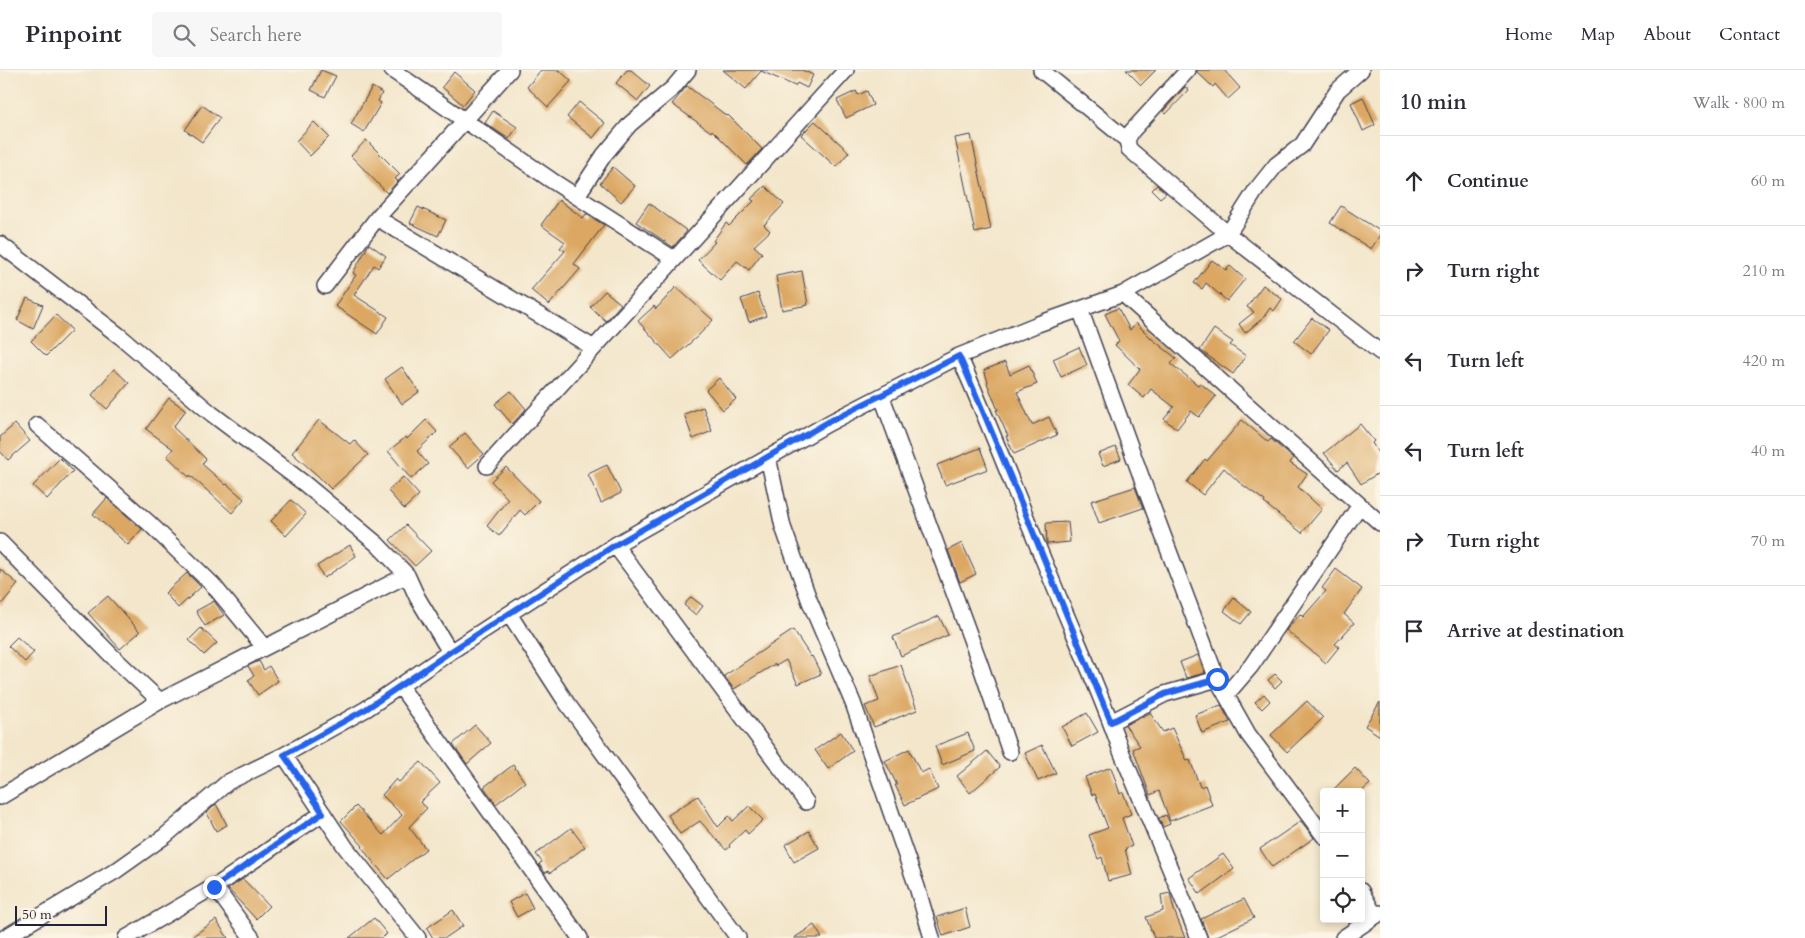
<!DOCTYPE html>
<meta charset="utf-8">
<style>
body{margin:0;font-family:Cardo,serif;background:#f7f7f7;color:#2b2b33}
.controls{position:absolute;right:15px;bottom:15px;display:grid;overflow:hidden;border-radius:5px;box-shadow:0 2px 8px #0003}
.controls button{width:45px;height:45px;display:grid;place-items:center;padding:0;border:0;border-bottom:1px solid #e1e1e2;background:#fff;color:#2b2b33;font:25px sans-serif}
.scale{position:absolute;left:15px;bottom:12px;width:92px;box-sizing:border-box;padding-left:5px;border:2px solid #22223b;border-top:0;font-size:14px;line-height:18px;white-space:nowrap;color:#22223b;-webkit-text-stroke:4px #fcf5e5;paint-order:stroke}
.stop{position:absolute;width:15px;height:15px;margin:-11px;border:4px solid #2563eb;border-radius:50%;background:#fff}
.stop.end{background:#2563eb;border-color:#fff;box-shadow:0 1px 5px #0008}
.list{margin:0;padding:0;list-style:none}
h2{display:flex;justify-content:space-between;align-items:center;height:65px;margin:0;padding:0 20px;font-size:21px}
h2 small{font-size:16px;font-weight:400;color:#7c7c81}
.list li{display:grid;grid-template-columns:32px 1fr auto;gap:15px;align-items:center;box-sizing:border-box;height:90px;padding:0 20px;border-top:1px solid #e1e1e2}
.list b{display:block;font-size:19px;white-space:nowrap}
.list em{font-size:16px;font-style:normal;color:#7c7c81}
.icon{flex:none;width:28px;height:28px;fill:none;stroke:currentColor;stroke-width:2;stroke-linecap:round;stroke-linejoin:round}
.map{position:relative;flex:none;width:1380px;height:868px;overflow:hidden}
header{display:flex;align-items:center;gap:30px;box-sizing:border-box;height:70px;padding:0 25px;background:#fff;border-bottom:1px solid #e1e1e2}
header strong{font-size:24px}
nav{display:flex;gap:28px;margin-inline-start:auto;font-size:18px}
.search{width:350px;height:45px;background:#f7f7f7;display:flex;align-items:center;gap:12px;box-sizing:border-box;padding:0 18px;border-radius:5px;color:#7c7c81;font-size:19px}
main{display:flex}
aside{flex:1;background:#fff}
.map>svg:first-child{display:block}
.building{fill:#dba762}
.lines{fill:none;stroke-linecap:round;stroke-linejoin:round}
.minor-casing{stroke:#413f51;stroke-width:18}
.minor{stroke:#fff;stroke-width:15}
.route{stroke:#2563eb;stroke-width:6}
</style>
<header>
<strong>Pinpoint</strong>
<div class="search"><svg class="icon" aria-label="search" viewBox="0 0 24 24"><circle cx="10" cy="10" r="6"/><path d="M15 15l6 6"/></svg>Search here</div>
<nav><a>Home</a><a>Map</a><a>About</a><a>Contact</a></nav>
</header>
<main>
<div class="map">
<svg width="1380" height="868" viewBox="0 0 1380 868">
<rect width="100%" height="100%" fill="#fcf5e5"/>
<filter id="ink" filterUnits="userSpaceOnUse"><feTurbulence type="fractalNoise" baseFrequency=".02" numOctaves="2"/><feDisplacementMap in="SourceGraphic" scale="10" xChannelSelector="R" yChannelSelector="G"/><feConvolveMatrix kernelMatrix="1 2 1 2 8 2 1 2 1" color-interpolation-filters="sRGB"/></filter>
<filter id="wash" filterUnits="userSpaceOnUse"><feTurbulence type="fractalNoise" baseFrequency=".0096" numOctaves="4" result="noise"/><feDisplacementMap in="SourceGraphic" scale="20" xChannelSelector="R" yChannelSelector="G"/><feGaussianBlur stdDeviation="1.12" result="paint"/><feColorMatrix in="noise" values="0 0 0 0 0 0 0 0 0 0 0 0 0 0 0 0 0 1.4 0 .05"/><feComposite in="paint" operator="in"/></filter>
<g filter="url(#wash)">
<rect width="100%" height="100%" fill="#f3e6cb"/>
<g id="blocks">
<!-- building -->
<path class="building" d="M321,0L336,6L325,27L311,20Z
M541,0H559L571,11L548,37L527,17Z
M627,0H631L650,16L638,31L616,13Z
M723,0H802L813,5L807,18L797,13L795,16L761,1L746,19Z
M1126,0H1156L1141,15Z
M1197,0H1224L1240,18L1228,29L1215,14L1213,17L1197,2Z
M454,2L475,20L463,35L442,17Z
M687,16L727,46L728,45L762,79L747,95L712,60L711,62L672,34Z
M372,17L382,23L378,31L381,33L364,62L351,54Z
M1185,17L1189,20L1166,44L1163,41Z
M856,21L858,25L867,21L873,35L846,48L837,30Z
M1363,27L1375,55L1363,61L1351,33Z
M579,32L605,53L593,68L567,47Z
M202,35L220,48L202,72L185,60Z
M493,41L517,57L509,69L485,53Z
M815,51L849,82L836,97L801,65Z
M314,52L329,67L310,86L296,71Z
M971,65L991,159L975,163L955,68Z
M366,70L400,104L395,109L398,111L387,123L351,86Z
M613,97L635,116L621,132L600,113Z
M1157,115L1166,123L1160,128L1152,120Z
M765,116L784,134L764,155L770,161L754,176L762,183L749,200L737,191L720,210L698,190L715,172L713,171L726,153L729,156L754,131L751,129Z
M559,130L583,148L586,144L604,155L574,194L580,199L549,235L531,220L565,181L560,178L565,172L541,155Z
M649,133L687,161L673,177L636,152Z
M1341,136L1380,161V165L1371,179L1330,153Z
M418,137L446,150L438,166L410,153Z
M369,174L386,186L378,198L374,195L354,225L388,247L377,264L335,236L356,205L353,203Z
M1212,190L1226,200L1230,196L1245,209L1227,231L1206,213L1202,219L1194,213Z
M802,201L808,235L782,240L776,206Z
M1263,215L1282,229L1274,241L1270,238L1263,248L1245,263L1239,254L1254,242L1247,237Z
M676,217L713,250L698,266L672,289L638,251L654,236L656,239Z
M605,221L621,234L606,251L590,237Z
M758,223L766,246L749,252L741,229Z
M27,228L43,235L33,259L17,250Z
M1118,238L1130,260L1136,253L1152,269L1176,288L1171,294L1198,315L1200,313L1216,326L1199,347L1191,341L1177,359L1164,349L1174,337L1151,319L1144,328L1128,315L1140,299L1115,275L1119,271L1105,244Z
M56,245L72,260L46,286L31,271Z
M1312,248L1329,260L1311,284L1294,271Z
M1214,259L1233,272L1230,275L1246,286L1233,304L1200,280Z
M1079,277L1087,295L1061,307L1053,289Z
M1005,292L1010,304L1029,295L1037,314L1017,322L1032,355L1049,347L1057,365L1014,384L1006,366H1008L996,340H998L987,313L988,312L984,300Z
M402,297L419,322L402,334L385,309Z
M114,299L129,313L107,339L92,325Z
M719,308L736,329L723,340L706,320Z
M511,321L526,339L512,354L495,334Z
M169,328L186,340L173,357L206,389L202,394L226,415L227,414L244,429L232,443L190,405L189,407L167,386L173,379L146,359Z
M703,337L712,361L693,369L684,344Z
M319,350L350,374L354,370L368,385L331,419L317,405L292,383Z
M426,350L437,362L417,381L428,394L411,409L388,381L406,367L407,369Z
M1242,350L1268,372L1271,369L1293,388L1290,393L1307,404L1298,417L1322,439L1302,463L1264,433L1265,431L1240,413L1224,398L1203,425L1187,412L1205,389L1207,391Z
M15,354L30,371L8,390L0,381V367Z
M1360,354L1374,371L1372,373L1380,386V402L1361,414L1347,393L1338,400L1324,383Z
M465,363L484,384L468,398L449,377Z
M1116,377L1121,389L1103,396L1098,384Z
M980,378L988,399L945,415L937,395Z
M60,388L73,401L47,429L33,416Z
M607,395L621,423L601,433L588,404Z
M506,397L539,431L525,445L520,440L499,466L487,456L508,429L491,411Z
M403,407L419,425L404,439L388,421Z
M1135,417L1143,438L1099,453L1091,431Z
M107,428L142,459L128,475L93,444Z
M291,430L306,444L286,466L271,451Z
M1068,452L1070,472L1047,474L1046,453Z
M406,455L431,481L415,496L390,470Z
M962,473L976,504L960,512L948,480Z
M350,475L356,486L324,508L317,496Z
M0,499L18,514L0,536Z
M1336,499L1362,519L1344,544L1354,553L1335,574L1339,577L1326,593L1286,560L1300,544L1303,547L1326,521L1322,518Z
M187,503L201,517L178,538L165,523Z
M108,526L140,562L120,579L88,543Z
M691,527L703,536L696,545L684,535Z
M1234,528L1251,542L1241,554L1224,541Z
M214,531L224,545L205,556L196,541Z
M939,546L948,565L901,586L893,567Z
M201,558L217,573L204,585L189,570Z
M793,560L811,587L812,586L821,604L798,614L786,590L776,596L775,594L734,619L724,606Z
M17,567L34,582L25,592L8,576Z
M1198,585L1205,603L1186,608L1180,592Z
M259,591L264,600L269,596L278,611L258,625L248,610L254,606L248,596Z
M901,595L917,640L874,657L865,636L879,631L870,606Z
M1275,604L1282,611L1275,618L1268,610Z
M1264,624L1270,631L1262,639L1255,632Z
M1307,631L1323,648L1287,682L1271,665Z
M1380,632V666L1365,656Z
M1221,635L1230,652L1202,663L1195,645Z
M1087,643L1098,662L1072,676L1062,657Z
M1150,643L1163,662L1172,658L1187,691L1190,690L1200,717L1205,715L1212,735L1170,751L1159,721L1150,725L1133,679L1140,676L1125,655Z
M475,655L491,673L467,694L453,674Z
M841,662L853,681L828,699L815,680Z
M968,663L975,681L942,695L935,676Z
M1042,675L1056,703L1038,711L1025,683Z
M909,679L921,703L929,699L938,719L905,735L895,715H897L885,691Z
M987,681L1000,697L970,723L957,706Z
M421,692L440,713L420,732L427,738L409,757L426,779L388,809L369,787L362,777L363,776L341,751L356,736L383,765L402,745L382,725L396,709L399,712Z
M513,695L525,712L496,734L484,717Z
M1111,697L1120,724L1123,722L1131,744L1122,748L1132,776L1125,779L1132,805L1108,811L1102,787L1098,789L1089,765L1108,758L1095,724L1092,725L1085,707Z
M1355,698L1370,714L1361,722H1331Z
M698,726L718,757L729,746L733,751L749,736L763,750L748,764L745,760L729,775L730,777L726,780L700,751L680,764L668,745Z
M216,734L227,755L216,761L207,743Z
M1166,745L1170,754L1163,757L1159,748Z
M1301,751L1314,768L1272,797L1260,779Z
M571,758L585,777L550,803L548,801L545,803L539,794L542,792L536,784Z
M809,761L819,778L794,792L785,775Z
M1223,784L1234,799L1200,824L1189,808Z
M243,809L269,836L256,849L228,819Z
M525,823L533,838L517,847L509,832Z
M1170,823L1174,840L1185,868H1154L1146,847L1163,841L1161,825Z
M1244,829L1254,848L1213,868H1208L1201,849Z
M965,838L970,857L943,866L937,847Z
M453,840L463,856L445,868H433L427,858Z
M374,848L387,864L381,868H349Z
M216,850L228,868H190Z
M814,855L822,868H794Z"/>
</g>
</g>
<g filter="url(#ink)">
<use href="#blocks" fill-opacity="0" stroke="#413f51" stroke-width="1"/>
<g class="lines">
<defs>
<path id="minor" d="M392,0L551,110L674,189
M1041,0L1127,70
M1188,0L1132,61L1127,70L1129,79L1228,164L1380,282
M577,126L604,85L630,54L673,18L688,0
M377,148L594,278
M0,174L121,267L212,344L305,414L377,474L407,505
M325,216L377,148L510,0
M1123,224L1380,453
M1080,239L1146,420L1217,609L1248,664L1324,766
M959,286C991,357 1018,429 1048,501C1072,561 1100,620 1121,681L1199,868
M882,327L979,591L1010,682
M37,355L149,453L213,515L264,577
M768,387L783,457L810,532L853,633L917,817L932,868
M487,396L846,0
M0,472L112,586L160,631
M615,475L806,732
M509,544L566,632L738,868
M400,616L580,868
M1226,625L1251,596L1360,435
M1111,652L1165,624L1217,609
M0,727L160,631L407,505L417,527L450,582L615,475L829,353L959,286L1038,254L1123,224L1228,164L1256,120L1276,95L1302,75L1338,20L1361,0
M215,817L252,868
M1361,821L1375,846
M4,868L117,800L165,766L228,712L284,685
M126,868L222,812L323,743
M418,868L346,778L284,685L366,639L450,582
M1343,868L1380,843"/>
</defs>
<!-- minor casing -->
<use href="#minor" class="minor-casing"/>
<!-- minor -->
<use href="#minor" class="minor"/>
</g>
</g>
<g class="lines" filter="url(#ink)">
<!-- route -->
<path class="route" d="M214,817L323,743L284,685L366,639L450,582L615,475L828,352L959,286C1013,407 1059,530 1111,652L1165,624L1217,609"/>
</g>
</svg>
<div class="controls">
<button>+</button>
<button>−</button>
<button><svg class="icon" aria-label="locate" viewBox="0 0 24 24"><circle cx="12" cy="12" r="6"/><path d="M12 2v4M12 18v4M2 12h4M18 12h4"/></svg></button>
</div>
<div class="scale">50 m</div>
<div class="stop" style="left:1217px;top:609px"></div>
<div class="stop end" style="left:214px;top:817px"></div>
</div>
<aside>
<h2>10 min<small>Walk · 800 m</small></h2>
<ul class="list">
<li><svg class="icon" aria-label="ahead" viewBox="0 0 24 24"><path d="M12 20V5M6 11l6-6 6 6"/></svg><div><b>Continue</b></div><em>60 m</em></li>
<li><svg class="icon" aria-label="right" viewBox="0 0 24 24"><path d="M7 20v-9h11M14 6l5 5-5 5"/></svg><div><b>Turn right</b></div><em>210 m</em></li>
<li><svg class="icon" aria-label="left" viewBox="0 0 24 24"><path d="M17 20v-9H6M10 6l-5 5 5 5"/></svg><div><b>Turn left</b></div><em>420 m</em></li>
<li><svg class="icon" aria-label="left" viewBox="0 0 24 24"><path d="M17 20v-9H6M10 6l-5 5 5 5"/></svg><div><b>Turn left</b></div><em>40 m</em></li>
<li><svg class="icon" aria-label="right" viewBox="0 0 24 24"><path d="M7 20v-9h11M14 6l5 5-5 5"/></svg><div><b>Turn right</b></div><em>70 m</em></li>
<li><svg class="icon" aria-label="arrive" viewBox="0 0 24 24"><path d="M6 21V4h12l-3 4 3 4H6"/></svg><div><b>Arrive at destination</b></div></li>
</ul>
</aside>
</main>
